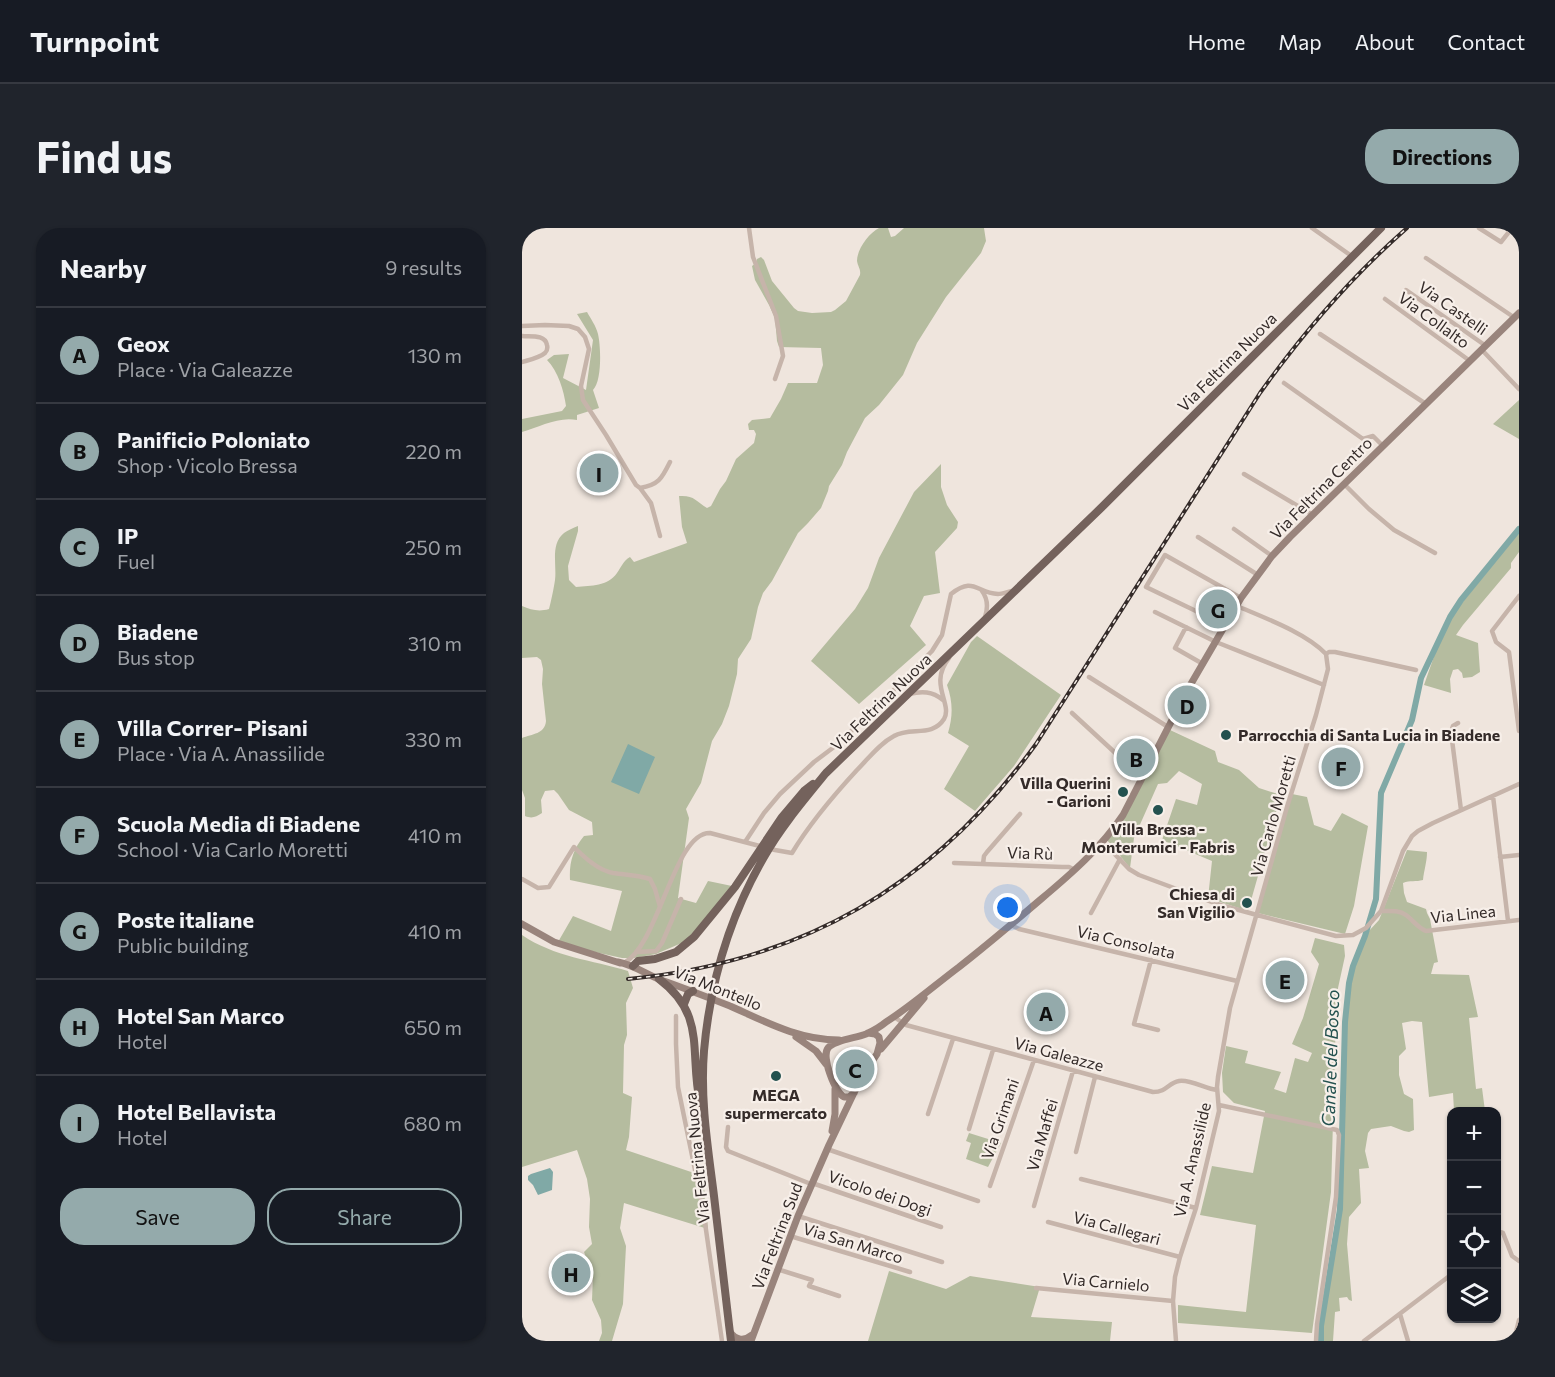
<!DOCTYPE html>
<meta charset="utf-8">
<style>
body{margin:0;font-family:Commissioner,sans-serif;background:#20242c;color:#f1f3f6}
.controls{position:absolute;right:18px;bottom:18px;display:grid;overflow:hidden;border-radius:12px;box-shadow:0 2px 4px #0004}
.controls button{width:54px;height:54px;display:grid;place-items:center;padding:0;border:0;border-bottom:2px solid #363941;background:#171b24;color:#f1f3f6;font:30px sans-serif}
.you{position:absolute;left:486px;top:680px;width:21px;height:21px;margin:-15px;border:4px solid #fff;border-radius:50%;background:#1a73e8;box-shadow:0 0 0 9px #1a73e833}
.badge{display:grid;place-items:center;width:39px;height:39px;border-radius:50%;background:#94aaab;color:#111;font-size:20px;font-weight:700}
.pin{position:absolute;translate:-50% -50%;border:3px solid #fff;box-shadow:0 2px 6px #0006}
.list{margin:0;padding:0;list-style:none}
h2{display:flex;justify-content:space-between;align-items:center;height:78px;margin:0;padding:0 24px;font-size:26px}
h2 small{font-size:20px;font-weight:400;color:#9ea1a6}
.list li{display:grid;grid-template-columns:39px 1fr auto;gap:18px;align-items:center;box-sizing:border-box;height:96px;padding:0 24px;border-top:2px solid #363941}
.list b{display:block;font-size:22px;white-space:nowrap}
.list p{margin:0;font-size:20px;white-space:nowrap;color:#9ea1a6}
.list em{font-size:20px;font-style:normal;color:#9ea1a6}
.actions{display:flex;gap:12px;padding:18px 24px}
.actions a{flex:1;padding:14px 0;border:2px solid #94aaab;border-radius:24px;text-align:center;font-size:21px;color:#94aaab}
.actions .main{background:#94aaab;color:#111}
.icon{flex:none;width:33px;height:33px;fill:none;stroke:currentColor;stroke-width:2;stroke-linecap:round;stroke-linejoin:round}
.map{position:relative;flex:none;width:997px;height:1113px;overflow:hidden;border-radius:24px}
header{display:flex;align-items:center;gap:36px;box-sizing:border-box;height:84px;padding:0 30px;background:#171b24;border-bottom:2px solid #363941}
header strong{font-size:28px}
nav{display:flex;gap:33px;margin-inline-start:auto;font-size:21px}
.intro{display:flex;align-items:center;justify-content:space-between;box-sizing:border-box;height:144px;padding:0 36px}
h1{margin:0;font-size:42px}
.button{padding:15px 27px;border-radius:24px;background:#94aaab;color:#111;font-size:21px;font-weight:700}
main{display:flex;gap:36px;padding:0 36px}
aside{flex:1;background:#171b24;border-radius:24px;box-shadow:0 2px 4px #0004}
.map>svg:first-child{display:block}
.green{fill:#b5bc9f}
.water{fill:#80a9a6}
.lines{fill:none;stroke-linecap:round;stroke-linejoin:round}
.canal{stroke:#80a9a6;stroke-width:6}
.street{stroke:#c6b4aa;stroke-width:4.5}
.secondary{stroke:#99847c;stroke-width:7}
.primary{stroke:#74625c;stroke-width:8}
.rail-casing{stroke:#342b29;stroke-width:4}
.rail{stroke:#f7efe9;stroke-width:1.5;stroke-dasharray:4.5;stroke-linecap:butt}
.poi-dot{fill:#23514f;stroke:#f7efe9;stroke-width:2}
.labels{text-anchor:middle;stroke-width:4.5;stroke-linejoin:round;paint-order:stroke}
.street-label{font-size:16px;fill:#342b29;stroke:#f7efe9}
.poi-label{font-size:16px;font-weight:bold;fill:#342b29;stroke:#f7efe9;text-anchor:end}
.water-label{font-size:18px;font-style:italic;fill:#23514f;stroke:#f7efe9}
</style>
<header>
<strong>Turnpoint</strong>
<nav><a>Home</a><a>Map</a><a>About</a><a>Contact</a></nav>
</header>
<div class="intro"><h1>Find us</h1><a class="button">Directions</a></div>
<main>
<aside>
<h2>Nearby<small>9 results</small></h2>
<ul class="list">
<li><span class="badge">A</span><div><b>Geox</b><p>Place · Via Galeazze</p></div><em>130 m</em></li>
<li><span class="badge">B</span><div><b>Panificio Poloniato</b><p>Shop · Vicolo Bressa</p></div><em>220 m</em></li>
<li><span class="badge">C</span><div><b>IP</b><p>Fuel</p></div><em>250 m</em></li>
<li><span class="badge">D</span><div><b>Biadene</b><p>Bus stop</p></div><em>310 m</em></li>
<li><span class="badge">E</span><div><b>Villa Correr- Pisani</b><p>Place · Via A. Anassilide</p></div><em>330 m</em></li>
<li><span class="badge">F</span><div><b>Scuola Media di Biadene</b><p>School · Via Carlo Moretti</p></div><em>410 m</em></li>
<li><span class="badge">G</span><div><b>Poste italiane</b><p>Public building</p></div><em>410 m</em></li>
<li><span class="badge">H</span><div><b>Hotel San Marco</b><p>Hotel</p></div><em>650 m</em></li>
<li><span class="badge">I</span><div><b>Hotel Bellavista</b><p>Hotel</p></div><em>680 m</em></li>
</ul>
<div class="actions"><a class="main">Save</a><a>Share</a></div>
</aside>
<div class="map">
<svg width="997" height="1113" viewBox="0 0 997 1113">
<rect width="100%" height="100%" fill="#efe5dd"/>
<!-- green -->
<path class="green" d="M357,0H366L369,9L373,8L382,0H462L464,13L459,25L424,69L395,115L381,147L357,177L343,190L325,224L320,237L307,258L306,263L299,280L286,295L276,305L250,353L241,365L236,379L229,411L216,431L215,446L207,478L200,496L190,513L179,555L164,581L167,590L156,670L174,675L186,653L210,658L205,669L162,714L134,726L112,730H100L59,721L36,714L51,688L89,703L100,663L48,652C47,635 51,621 62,608L71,607L70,594L47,582L36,566L32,562L23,563L19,572L20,585C14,589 10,591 3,588V570L0,562V510C10,506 23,506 24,493L20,456L21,441L19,432L15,429L0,430V378C9,382 17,384 27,381C29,374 32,359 33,352C35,337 28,316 42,305C46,302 51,300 56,298V303L46,338L47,352L54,359C70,357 85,359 95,345C100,338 101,333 108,329L112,334L165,315L160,299L157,268C172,267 174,273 185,280L189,278L198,261L204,253L214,231L232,215L234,206L232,202H227L226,196L230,192L248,190L259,171L266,155H295L301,137L299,120L257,119L255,113L253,90L247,77L233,52L230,38L234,35L235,31L239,29L242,32L250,53L272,80L276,83L290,85L309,84L313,82L324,73L338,47C339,41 336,39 335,33C335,21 347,5 357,0Z
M65,84C69,91 74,98 76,106C79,119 80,153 71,162L77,180L55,187V192C37,188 17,199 0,204V191L40,183L44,178C42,163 36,143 25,132L32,127L47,126L41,150L64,162L71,112L55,86Z
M997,172V211L971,196Z
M419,236V259L425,277L436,294L435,300L413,324L418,365L402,368L388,398L404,417L337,476L289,433L333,381L346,360L357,330L392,264Z
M997,304V324L989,335V340L941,397L934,407L956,415L958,444L950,449L941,450L940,445L936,441L931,442L928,451L929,465L902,457L916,417L931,386Z
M455,408L539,467L492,538L453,583L422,561L447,518L426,505C431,488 431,474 425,457L449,414Z
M648,502L693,523L696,534L717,542L737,560L759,567L726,683L686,670L690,633L640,612L654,571L675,577L680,556L657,543L645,555L636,556L612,610L608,640L585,612Z
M770,566L785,569L792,597L809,603L820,585L846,598L832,678L823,706L736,685Z
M885,622L905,624C905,634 902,642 901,652C894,654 888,652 881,655L882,665L885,674L904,681L905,685L908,691L916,734L912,735L909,746L947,747L956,789L947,790L954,861L960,860L963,883H932L931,865L907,869L900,794L890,793L880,795L884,821L877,828V847L882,866L891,871L892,902L887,904L882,903L869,898L849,901L846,905L843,923L847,940L837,941L839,975L827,989L825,1016L830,1073L827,1072L825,1069L817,1070L818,1083L813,1084L811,1113H799L803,1072L818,964L822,788L825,762L831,736L837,729L846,704L857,692Z
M0,707C32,729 70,732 106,743L111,760L104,775L105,807L102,817L101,865L110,869L107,909L104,922L181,948L186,1001L102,975L98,1000L104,1018L101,1076L90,1113H77L80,1105L79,1092L70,1072L71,1047L62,1024L70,1016L67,999L68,971L65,951L55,922L0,939Z
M793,710L822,717L823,728L816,760L814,787L809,964L790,1105L656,1095V1077L724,1084L734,997L678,987L690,938L731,945L743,883L712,875L701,864L700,845L704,818L726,823L723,835L759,844L752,861L764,865L773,830L786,834L790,825L770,816L781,790L797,736L789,724Z
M447,905L479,915L466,939L444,931L449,915L444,913Z
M367,1043L424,1061L448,1048L518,1059L509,1089L590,1094L588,1113H346Z"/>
<!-- water -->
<path class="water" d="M106,516L133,529L117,566L89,554Z
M28,940L31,944L30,962L16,967L11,957L6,952V948L9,946Z"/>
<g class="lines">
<!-- canal -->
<path class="canal" d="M799,1113V1098L818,981L823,794L827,755L831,738L843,708L854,671L859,565L890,492L899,450L928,389L939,372L997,301"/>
<!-- street -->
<path class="street" d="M227,0L231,29L254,88L261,128L253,151
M790,0L831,29
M957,0L979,14L990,0
M0,3L9,0
M904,30L993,90
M884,62L964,118
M863,71L948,133
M0,98L23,97L47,98L56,101L63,109L67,121L59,158L61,172L84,207L114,257L118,260C137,257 140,250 148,234
M798,106L904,176
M0,108C8,109 23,106 25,117C26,121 25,123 23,125C17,130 7,132 0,134
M960,122L997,161
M762,155L841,211L851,208L861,218
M722,246L791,287
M822,256L847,281L872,302L913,325
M118,260L129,275L138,308
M712,301L750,328
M676,309L736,347
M460,363C466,371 466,380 463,389
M997,368L970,403L974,414L987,424L997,503
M715,378C743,390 784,405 804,426
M633,384L694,414L802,457
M703,397L624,359L643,327L719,370
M664,399L653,420L681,436
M804,426L807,424H813L894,442
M567,449L646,499
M387,466C400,463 410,463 421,472
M550,485L602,533L623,545
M936,495L931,498L929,504L939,582
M971,568L986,693
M223,614L242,585L258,566L292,534L312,519L352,482L410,423L420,407L429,366C452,348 454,365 476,366C480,366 485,364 490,363
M581,614L607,641L617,647L695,676L735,687L814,708L831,707L844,700L859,683L881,623L890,608L896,603L911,595L997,556
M978,629L997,627
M432,635L540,639H547L553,642
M461,636L462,628L465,624L498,586
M0,651L16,660L27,659L52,619C63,630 76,642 91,645C104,647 116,647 128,651L133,661L138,679
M859,683C868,683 877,682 884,687C892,693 895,699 904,703L997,692
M569,685L598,631
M489,697L497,701L715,753
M114,724L134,723L140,715L159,671
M629,732L612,796L636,802
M102,735C137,717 152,604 188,605L253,622L270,625C288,595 311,568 335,542C347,530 357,516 372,508C388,498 410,510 422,491C431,476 406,456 427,430
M154,788V816L156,859L181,981L200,1113
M372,789L384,797L631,864C645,864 646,855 657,853C668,851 684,861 695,862
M697,877L815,902L817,907L814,969L795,1096L794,1113
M406,886L431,811
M206,899L204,919L206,923L289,956
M447,901L471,822
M305,921L456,973
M554,924L573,849
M559,951L674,980
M290,955L419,999
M468,958L512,832
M512,978L551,843
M276,988L420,1034
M526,994L658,1029
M975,1003L981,1005L990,1028L997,1033
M268,1008L388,1044
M255,1041L290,1052L287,1058L317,1068
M514,1060L651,1073
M878,1086L886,1113
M654,1113L651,1073L653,1049L658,1029L674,980L697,883L695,859L696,849L708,780L765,579L794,487L806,441L804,426
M842,1113L930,1046
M996,1113L994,1104L997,1092"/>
<!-- secondary -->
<path class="secondary" d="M0,696L32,714L98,735
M96,734C112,737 124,746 139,752C162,760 185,769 208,778C244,794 277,812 317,812
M274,809L294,823L304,836
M359,821L402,770
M332,865L327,869H322C313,864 299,829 306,820C312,812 334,810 344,806C351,803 358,799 364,794C388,779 413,757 437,739C465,717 491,695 518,672C549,646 579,620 601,587L666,461L719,370L750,328L768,309L997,85
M310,903L313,886V861
M208,1104C214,1113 223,1113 230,1107
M229,1113L276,988L307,917L340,848L355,826L358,815L357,809L353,806L346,805"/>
<!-- primary -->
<path class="primary" d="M111,738L116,733L133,731L154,724L172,709L213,659L260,589L282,563L291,556
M137,751C185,787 167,824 178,875
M162,776L166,766L171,763
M209,1113C203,1065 198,1017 192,968C186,920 178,872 182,823C188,755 208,688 242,629C259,599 282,572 304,545L580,279L859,0"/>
<defs>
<path id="rail" d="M106,751C280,734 411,658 514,516L738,165C781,105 829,49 885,0"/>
</defs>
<!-- rail casing -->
<use href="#rail" class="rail-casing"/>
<!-- rail -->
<use href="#rail" class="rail"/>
</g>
<!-- markers -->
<g class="poi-dot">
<circle cx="704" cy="507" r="6"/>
<circle cx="601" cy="564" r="6"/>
<circle cx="636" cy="582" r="6"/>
<circle cx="725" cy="675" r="6"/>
<circle cx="254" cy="848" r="6"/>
</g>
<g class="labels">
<!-- street labels -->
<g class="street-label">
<text transform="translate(931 80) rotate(35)" y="6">Via Castelli</text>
<text transform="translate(912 92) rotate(36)" y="6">Via Collalto</text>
<text transform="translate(705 134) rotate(-45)" y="6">Via Feltrina Nuova</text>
<text transform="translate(799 260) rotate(-45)" y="6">Via Feltrina Centro</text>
<text transform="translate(359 474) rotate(-44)" y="6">Via Feltrina Nuova</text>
<text transform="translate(751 588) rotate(-74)" y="6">Via Carlo Moretti</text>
<text transform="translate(508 625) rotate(2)" y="6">Via Rù</text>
<text transform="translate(941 686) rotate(-6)" y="6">Via Linea</text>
<text transform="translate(604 714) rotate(13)" y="6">Via Consolata</text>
<text transform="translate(196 760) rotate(22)" y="6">Via Montello</text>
<text transform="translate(537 826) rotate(15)" y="6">Via Galeazze</text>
<text transform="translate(478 891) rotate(-71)" y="6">Via Grimani</text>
<text transform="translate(520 907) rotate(-74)" y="6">Via Maffei</text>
<text transform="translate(175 930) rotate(-96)" y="6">Via Feltrina Nuova</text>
<text transform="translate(670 932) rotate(-77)" y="6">Via A. Anassilide</text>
<text transform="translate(358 965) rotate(19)" y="6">Vicolo dei Dogi</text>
<text transform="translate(595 1000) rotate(15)" y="6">Via Callegari</text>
<text transform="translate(255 1008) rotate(-69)" y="6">Via Feltrina Sud</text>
<text transform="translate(331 1015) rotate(17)" y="6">Via San Marco</text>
<text transform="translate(584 1054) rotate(5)" y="6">Via Carnielo</text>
</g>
<!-- poi labels -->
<g class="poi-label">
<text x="716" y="513" text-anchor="start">Parrocchia di Santa Lucia in Biadene</text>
<text x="589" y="561">Villa Querini<tspan x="589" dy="18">- Garioni</tspan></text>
<text x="636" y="607" text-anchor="middle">Villa Bressa -<tspan x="636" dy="18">Monterumici - Fabris</tspan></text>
<text x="713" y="672">Chiesa di<tspan x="713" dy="18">San Vigilio</tspan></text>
<text x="254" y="873" text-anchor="middle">MEGA<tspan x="254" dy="18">supermercato</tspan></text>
</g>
<!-- water labels -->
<g class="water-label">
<text transform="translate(809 830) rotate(-88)" y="6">Canale del Bosco</text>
</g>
</g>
</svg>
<div class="controls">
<button>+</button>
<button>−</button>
<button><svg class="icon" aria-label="locate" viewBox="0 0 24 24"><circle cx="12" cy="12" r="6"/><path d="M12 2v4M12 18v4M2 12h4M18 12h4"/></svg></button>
<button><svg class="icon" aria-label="layers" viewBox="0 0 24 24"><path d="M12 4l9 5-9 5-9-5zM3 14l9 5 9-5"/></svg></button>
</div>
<div class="you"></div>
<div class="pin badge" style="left:524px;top:784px">A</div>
<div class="pin badge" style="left:614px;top:530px">B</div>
<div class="pin badge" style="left:333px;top:841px">C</div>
<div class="pin badge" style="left:665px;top:477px">D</div>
<div class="pin badge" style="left:763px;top:752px">E</div>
<div class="pin badge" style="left:819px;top:539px">F</div>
<div class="pin badge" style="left:696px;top:381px">G</div>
<div class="pin badge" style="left:49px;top:1045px">H</div>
<div class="pin badge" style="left:77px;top:245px">I</div>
</div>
</main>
